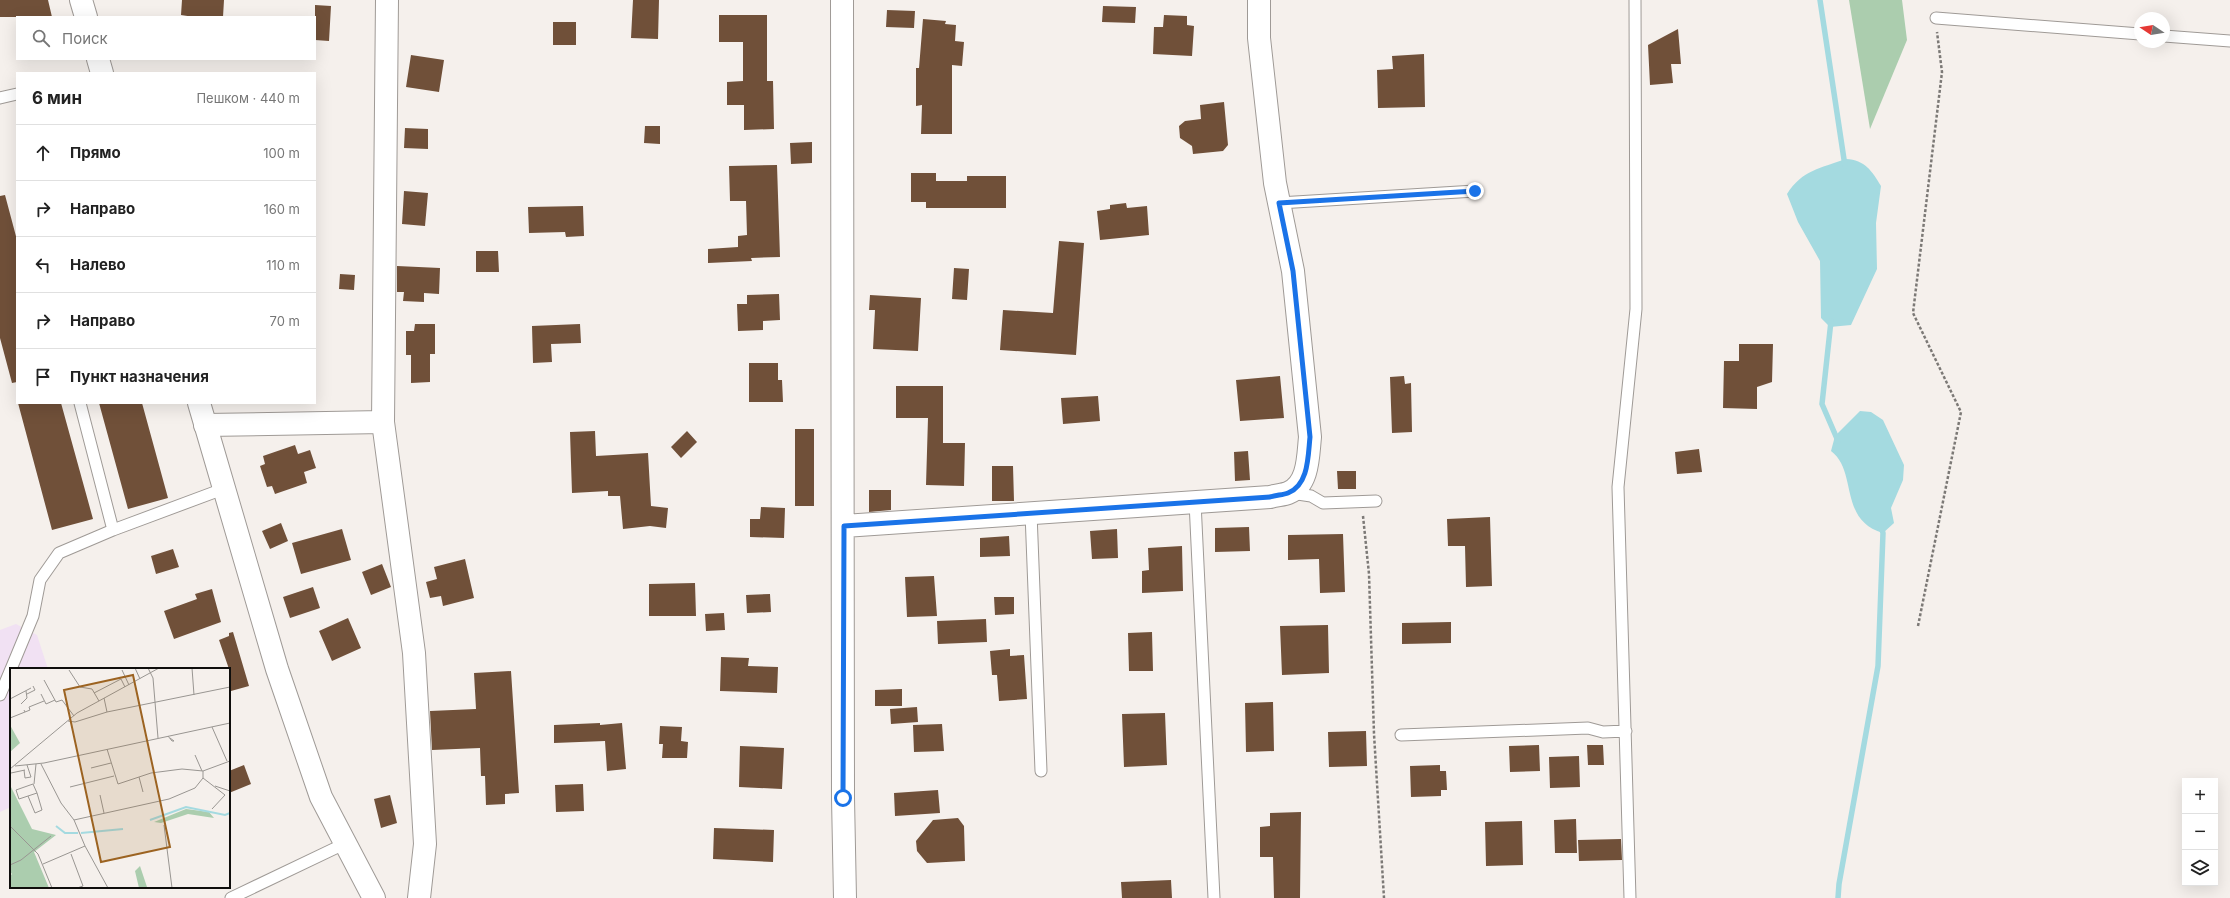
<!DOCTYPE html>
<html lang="ru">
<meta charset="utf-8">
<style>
body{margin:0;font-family:Inter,sans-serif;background:#f2f2f2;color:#222}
.controls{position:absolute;right:12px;bottom:12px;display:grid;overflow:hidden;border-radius:0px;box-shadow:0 4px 16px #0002}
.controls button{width:36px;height:36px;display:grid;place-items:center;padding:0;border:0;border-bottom:1px solid #e0e0e0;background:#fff;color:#222;font:20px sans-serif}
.compass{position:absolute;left:2134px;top:12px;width:36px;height:36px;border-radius:50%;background:#fff;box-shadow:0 4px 16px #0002;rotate:282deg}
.stop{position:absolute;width:12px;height:12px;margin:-9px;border:3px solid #1a73e8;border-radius:50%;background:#fff}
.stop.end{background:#1a73e8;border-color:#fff;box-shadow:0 1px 4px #0008}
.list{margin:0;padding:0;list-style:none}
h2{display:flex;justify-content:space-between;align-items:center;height:52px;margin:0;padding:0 16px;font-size:17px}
h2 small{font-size:13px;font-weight:400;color:#767676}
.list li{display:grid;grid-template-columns:26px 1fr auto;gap:12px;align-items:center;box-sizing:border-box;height:56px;padding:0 16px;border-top:1px solid #e0e0e0}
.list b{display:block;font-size:15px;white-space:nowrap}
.list em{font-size:13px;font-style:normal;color:#767676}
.icon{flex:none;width:22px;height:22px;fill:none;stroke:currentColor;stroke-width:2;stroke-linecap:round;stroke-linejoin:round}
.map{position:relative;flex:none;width:2230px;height:898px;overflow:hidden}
.search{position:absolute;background:#fff;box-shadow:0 4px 16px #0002;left:16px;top:16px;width:300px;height:44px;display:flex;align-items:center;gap:10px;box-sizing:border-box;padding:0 14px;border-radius:0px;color:#767676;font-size:15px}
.panel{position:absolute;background:#fff;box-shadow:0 4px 16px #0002;left:16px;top:72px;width:300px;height:332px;border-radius:0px}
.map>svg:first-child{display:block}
.industrial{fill:#f1e1f3}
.forest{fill:#abcdae}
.water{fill:#a4dae0}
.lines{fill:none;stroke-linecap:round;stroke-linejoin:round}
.stream{stroke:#a4dae0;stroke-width:5.5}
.building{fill:#705039}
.service-casing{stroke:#9f9a96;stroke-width:13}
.minor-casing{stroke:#9f9a96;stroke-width:24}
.tertiary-casing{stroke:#9f9a96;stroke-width:24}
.path{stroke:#7c7976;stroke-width:2.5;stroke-dasharray:3 2;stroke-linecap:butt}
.service{stroke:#fff;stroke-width:11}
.minor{stroke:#fff;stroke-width:22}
.tertiary{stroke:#fff;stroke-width:22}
.route{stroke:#1a73e8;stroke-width:5}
.inset-river{fill:none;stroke:#a4dae0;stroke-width:2}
.inset-road{fill:none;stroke:#999692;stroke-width:1}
.view{fill:#9c6321;fill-opacity:0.15;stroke:#9c6321;stroke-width:2}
.inset-edge{fill:none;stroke:#0f0e0c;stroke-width:2}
</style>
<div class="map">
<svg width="2230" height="898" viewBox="0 0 2230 898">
<rect width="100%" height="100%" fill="#f5f0ec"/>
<!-- industrial -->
<path class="industrial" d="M16,624L37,635L48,669H11V807L0,812V630Z"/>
<!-- forest -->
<path class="forest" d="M1849,0H1902L1907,40L1870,129Z"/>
<!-- water -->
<path class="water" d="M1846,159C1865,160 1872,171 1881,186L1876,223L1877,269L1851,325L1830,327L1821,318L1820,261L1798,222L1787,194C1802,170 1821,168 1846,159Z
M1860,411L1871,412L1883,420L1904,465L1903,480L1891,508L1894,523L1883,533C1838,520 1858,471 1831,451L1835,436Z"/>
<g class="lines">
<!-- stream -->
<path class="stream" d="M1820,0L1845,166
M1831,321L1822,404L1838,441
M1838,898L1839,884L1878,666L1883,533L1881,527"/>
</g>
<!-- building -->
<path class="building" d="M0,0H48L52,17H0Z
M182,0H224L223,17H194L181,15Z
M633,0H659L658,39L631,38Z
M315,5L331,6L329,41L315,40Z
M1103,6L1136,7L1135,23L1102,22Z
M887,10L915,11L914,28L886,27Z
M719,15H767V81H773L774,129L744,130V105H727V82L743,81V42H719Z
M1164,15L1187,16V25L1194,26L1192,56L1153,54L1154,27H1163Z
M923,19L946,21L945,24L956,25L955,41L964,42L962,66L952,65V134H921L922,105L916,106V68H919Z
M553,22H576V45H553Z
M1678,29L1681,64H1671L1673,83L1650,85L1648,45Z
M1424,54L1425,107L1378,108L1377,70L1393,69L1392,56Z
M411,55L444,60L439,92L406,87Z
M1224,102L1228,145L1223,151L1193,154L1192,146L1180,138L1179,126L1185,121L1201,119L1200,105Z
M645,126H660V144L644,143Z
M405,128L428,129V149L404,148Z
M812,142V163L791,164L790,143Z
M777,165L780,257L751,258L752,261L708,263V249L738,247V236L747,235L746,201H730L729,166Z
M911,173H936V181H967V176H1006V208H926V202H911Z
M404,191L428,193L425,226L402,224Z
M5,195L17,240V382L12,383L0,338V196Z
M1126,203L1127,208L1147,206L1149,235L1100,240L1097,211L1110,209V205Z
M583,206L584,236L566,237L565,232L529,233L528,207Z
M1059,241L1084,243L1076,355L1000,350L1003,310L1053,313Z
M476,251H498L499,272H476Z
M397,266L440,268L439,294L424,293V302L403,301L404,292H397Z
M954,268L969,269L967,300L952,299Z
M340,274L355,275L354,290L339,289Z
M779,294L780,320L763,321V330L738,331L737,304H747V295Z
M870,295L921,298L918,351L873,349L875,310H869Z
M415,324H435V354H430V382L411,383V355H406V331H414Z
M580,324L581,343L551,344L552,362L533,363L532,326Z
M1739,344H1773L1772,382L1757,387V409L1723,408L1724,361H1739Z
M749,363H778V380H782L783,402H749Z
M1280,376L1284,418L1240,421L1236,380Z
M1404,376L1405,384L1411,383L1412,432L1392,433L1390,377Z
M896,386H943V443H965L964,486L926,485L928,418H896Z
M1098,396L1100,421L1063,424L1061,398Z
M18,403H61L93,519L52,530Z
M99,403H142L168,498L128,509Z
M795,429H814V506H795Z
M595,431L596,456L648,453L651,506L668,508L666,528L650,526L623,529L620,496H608V491L572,493L570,432Z
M687,431L697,442L681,458L671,447Z
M295,445L298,454L310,450L316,468L304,472L307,483L275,494L272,486L267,487L260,466L265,464L263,456Z
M1699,449L1702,472L1677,474L1675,452Z
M1248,451L1250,480L1235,481L1234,452Z
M992,466H1013L1014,501H992Z
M1337,471H1356V489H1338Z
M869,490H891V510L869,512Z
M761,507L785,508L784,538L750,537V519H760Z
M1490,517L1492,586L1466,587L1465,546H1448L1447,519Z
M281,523L288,541L270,549L262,531Z
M1249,527L1250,551L1215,552V528Z
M342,529L351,560L301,574L292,543Z
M1117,529L1118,558L1092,559L1090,531Z
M1343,534L1345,592L1320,593L1319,559L1288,560V535Z
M1009,536L1010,556L980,557V538Z
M1182,546L1183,591L1142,593V571L1149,570L1148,548Z
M173,549L179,567L156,574L151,556Z
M465,559L474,598L443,606L441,596L430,598L426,582L437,579L434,567Z
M382,564L391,587L371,595L362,572Z
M934,576L937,616L907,617L905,577Z
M695,583L696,616H649V584Z
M313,587L320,608L290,618L283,597Z
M212,589L221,622L174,639L164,611L197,599L195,594Z
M770,594L771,612L747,613L746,595Z
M994,597H1014V614L995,615Z
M724,613L725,630L706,631L705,614Z
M348,618L361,648L332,661L319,631Z
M986,619L987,642L938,644L937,621Z
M1451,622V643L1402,644V623Z
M1328,625L1329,673L1282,675L1280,626Z
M233,632L249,686L231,691L229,669L219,640L229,636V633Z
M1152,632L1153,671H1129L1128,633Z
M1010,649V656L1024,655L1027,699L999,701L997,675H992L990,651Z
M721,657L749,658L748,666L778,667L777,693L720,691Z
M511,671L519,793L505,794V804L486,805L485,776H481L480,748L432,750L430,711L476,709L474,673Z
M902,689V706H875V690Z
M1273,702L1274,751L1246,752L1245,703Z
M917,707L918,722L891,724L890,709Z
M1165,713L1167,765L1124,767L1122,714Z
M600,723V725L622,723L626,769L607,771L605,741L554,743V725Z
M942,724L944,751L914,752L913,725Z
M660,726L682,727L681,741L688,742L687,758H662L663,744H659Z
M1366,731L1367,766L1329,767L1328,732Z
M1539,745L1540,771L1510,772L1509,746Z
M1587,745H1603L1604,765H1588Z
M740,746L784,748L782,789L739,787Z
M1579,756L1580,787L1550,788L1549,757Z
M244,765L251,784L229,793V771Z
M1440,765V771H1446L1447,790H1441V796L1411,797L1410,766Z
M583,784L584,811L556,812L555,785Z
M938,790L940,813L895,816L894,793Z
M390,795L397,823L381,828L374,799Z
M1301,812L1300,898H1274L1273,857H1260V827L1270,826V813Z
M958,818L964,826L965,861L927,863L917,851L916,841L933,820Z
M1576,819L1577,853H1555L1554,820Z
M1522,821L1523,865L1486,866L1485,822Z
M714,828L774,830L773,862L713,859Z
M1621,839L1622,860L1579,861L1578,840Z
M1171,880L1172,898H1122L1121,882Z"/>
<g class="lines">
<defs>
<path id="service" d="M1936,18L2140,34
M2164,36L2230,41
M0,98L17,94
M1279,203L1475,191
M80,403L113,530
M1291,493L1311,496L1323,503L1376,501
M1195,502L1214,898
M1031,513L1041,771
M11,669L33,616L40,580L59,553L113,530L223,489
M0,695L11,669
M1401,735L1588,728L1603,732L1626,731
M231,898L344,844
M1630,898L1618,487L1636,309L1635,0"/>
<path id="minor" d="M387,0L383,422L414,653L425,844L419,898
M842,0L843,798L845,898
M205,425L383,422
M844,526L1270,497C1276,495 1283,495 1288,493C1309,485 1308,455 1310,437L1293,271L1275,183L1259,38V0"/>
<path id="tertiary" d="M81,0L86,17
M98,59L102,73
M199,403L277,669L321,797L374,898"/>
</defs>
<!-- service casing -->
<use href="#service" class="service-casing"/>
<!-- minor casing -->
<use href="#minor" class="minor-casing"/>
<!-- tertiary casing -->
<use href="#tertiary" class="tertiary-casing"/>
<!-- path -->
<path class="path" d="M1363,516L1369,574L1374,734L1384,898
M1918,626L1961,412L1913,313L1942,72L1937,32"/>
<!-- service -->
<use href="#service" class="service"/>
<!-- minor -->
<use href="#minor" class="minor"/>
<!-- tertiary -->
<use href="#tertiary" class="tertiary"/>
</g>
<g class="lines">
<!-- route -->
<path class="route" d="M843,798L844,526L1270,497C1276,495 1283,495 1288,493C1309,485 1308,455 1310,437L1293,271L1279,203L1475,191"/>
</g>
<!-- overview -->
<g transform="translate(10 668)">
<rect width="220" height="220" fill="#f5f0ec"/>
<path d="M0,57L10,75L0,84ZM0,117L22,161L46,167L24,184L39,220H0V208L2,206L0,204ZM176,141L199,144L204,150L178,146L151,155L144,154ZM130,198L137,219V220H129L125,203Z" fill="#abcdae"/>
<path class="inset-river" d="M140,152L176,139L215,147L220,145M46,158L55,165H68M71,165L113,161"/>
<path class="inset-road" d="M125,0L130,11M138,0L143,10L148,70M182,0L184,27M59,2L70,19L82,21L89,33M112,2L119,17M34,12L46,34L52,32L64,48M84,25L111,11L115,19M17,26L25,22L23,18M31,26L36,36L45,32M94,30L97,44M0,31L21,20M11,36L17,30L16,23M14,42L15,44L20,42L19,39L34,33M0,50L15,44M58,53L65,54L97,44L220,19M202,59L217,93M158,68L162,73H164L160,70M97,81L108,116L141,105L172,101L193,103V110M185,87L192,103M31,96L51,135L64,152M5,98L34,95L220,55M81,100L101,95M0,101L67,45L149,0M14,102L15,110L21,109L17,97M193,103L220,93M1,105L15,102M129,109L133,124M23,116L27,125L9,131L6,122ZM24,116L26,96M205,118L220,123M60,119L104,108M90,127L94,145M18,128L25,145L32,142L27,125M154,157L162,220M0,158L28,186L42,220M75,178L98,220M61,186L73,218L67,220M33,196L75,178L64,152L159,131L185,120L193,110L215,127L202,141M0,197L11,192L41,168"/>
<path class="view" d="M123,7L160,179L91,194L54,22Z"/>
<rect width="220" height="220" class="inset-edge"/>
</g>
</svg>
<div class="controls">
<button>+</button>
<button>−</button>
<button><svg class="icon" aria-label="layers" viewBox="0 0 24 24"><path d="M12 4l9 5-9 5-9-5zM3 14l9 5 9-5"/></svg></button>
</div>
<svg class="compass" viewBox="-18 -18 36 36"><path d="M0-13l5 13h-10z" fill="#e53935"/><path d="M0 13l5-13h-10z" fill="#767676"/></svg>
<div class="stop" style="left:843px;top:798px"></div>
<div class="stop end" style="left:1475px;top:191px"></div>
<div class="search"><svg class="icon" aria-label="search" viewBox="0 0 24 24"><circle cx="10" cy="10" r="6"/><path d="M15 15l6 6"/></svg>Поиск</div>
<section class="panel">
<h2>6 мин<small>Пешком · 440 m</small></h2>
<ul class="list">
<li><svg class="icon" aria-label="ahead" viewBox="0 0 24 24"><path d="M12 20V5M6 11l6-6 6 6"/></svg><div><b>Прямо</b></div><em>100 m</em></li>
<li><svg class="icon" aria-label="right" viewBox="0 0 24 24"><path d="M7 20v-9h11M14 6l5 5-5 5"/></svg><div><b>Направо</b></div><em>160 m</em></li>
<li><svg class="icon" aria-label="left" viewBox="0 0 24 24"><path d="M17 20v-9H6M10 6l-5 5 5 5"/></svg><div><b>Налево</b></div><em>110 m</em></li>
<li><svg class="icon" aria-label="right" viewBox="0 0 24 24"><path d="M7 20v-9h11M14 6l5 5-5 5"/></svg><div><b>Направо</b></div><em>70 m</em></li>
<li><svg class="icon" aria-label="arrive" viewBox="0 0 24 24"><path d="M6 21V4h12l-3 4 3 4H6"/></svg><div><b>Пункт назначения</b></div></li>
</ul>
</section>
</div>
